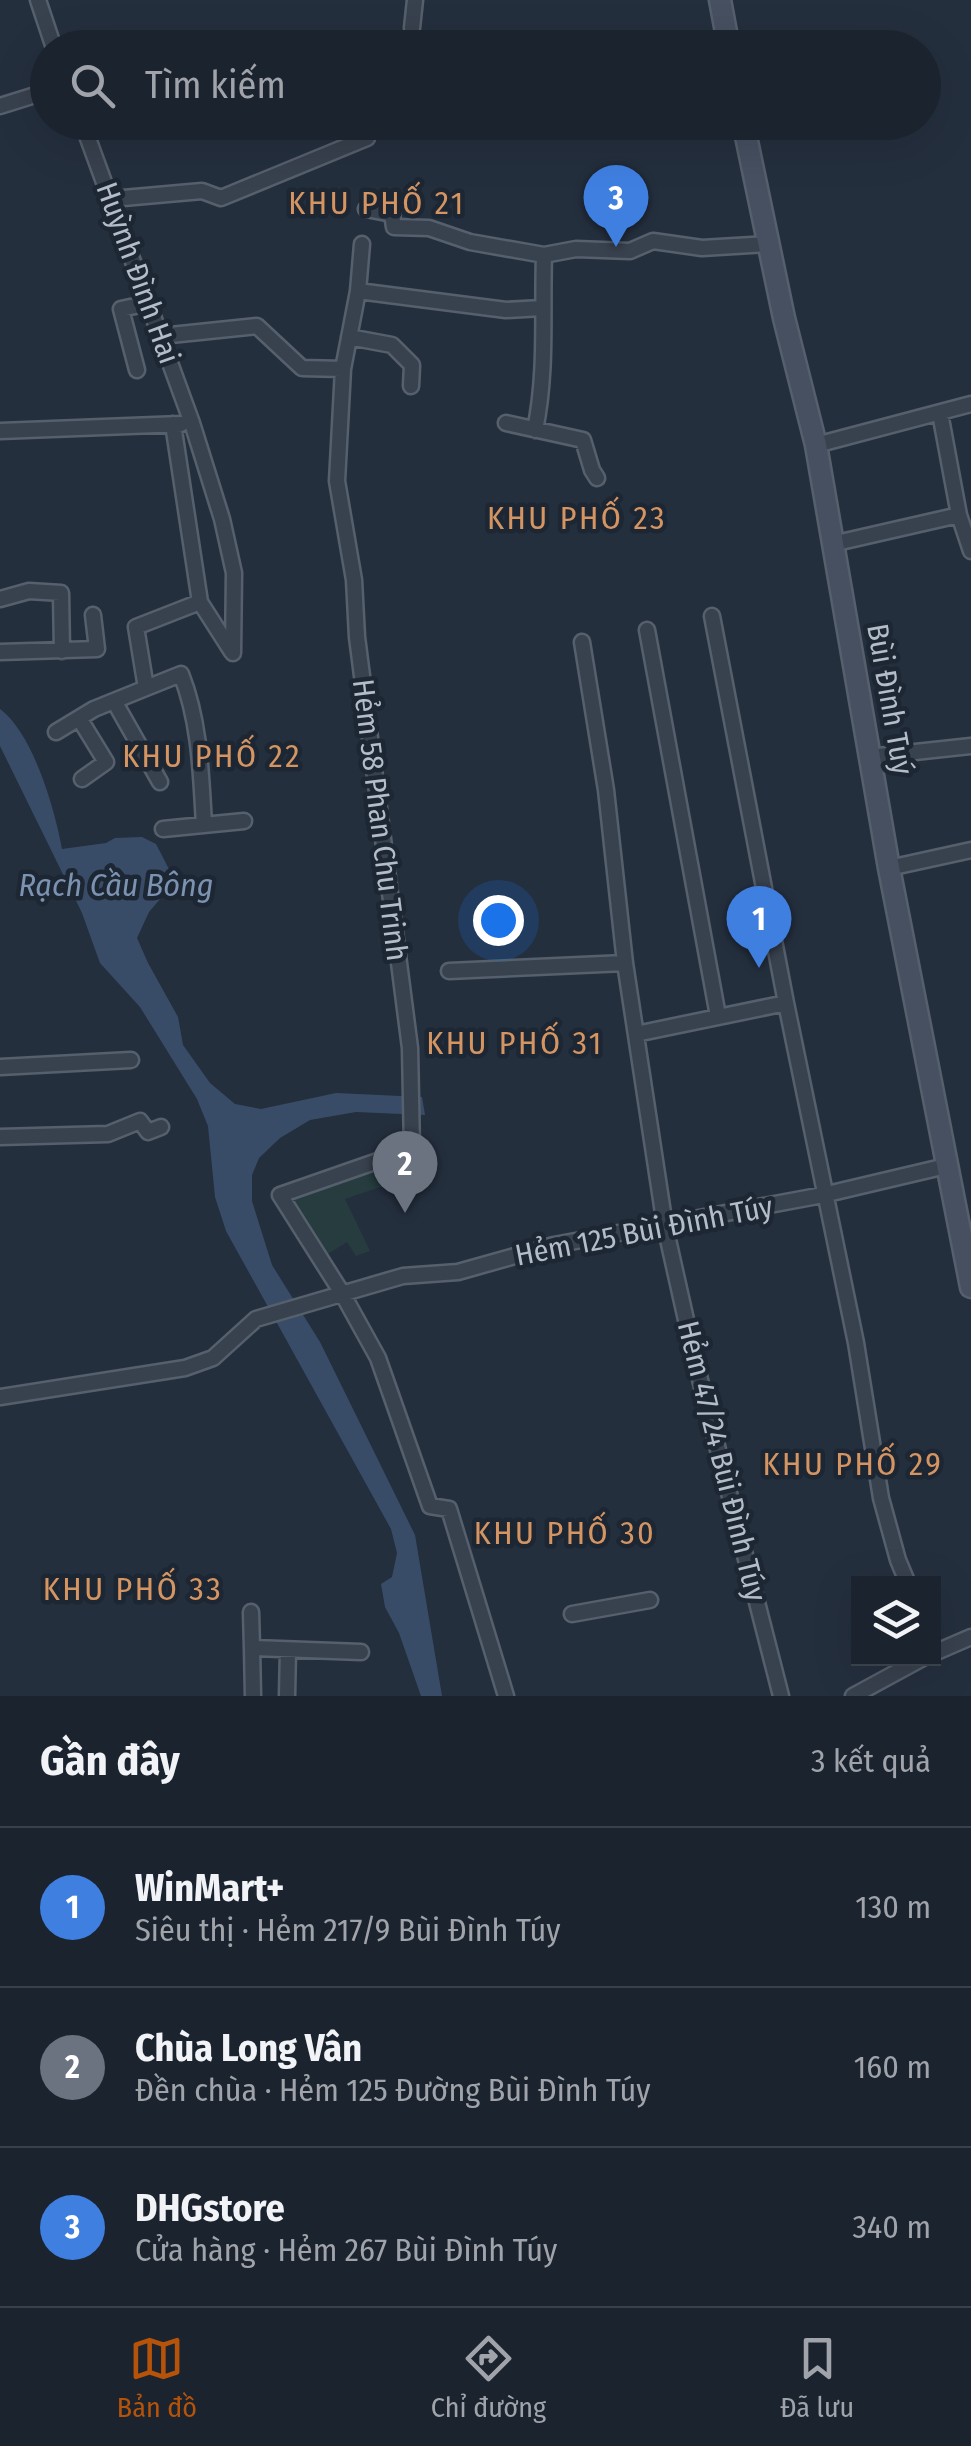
<!DOCTYPE html>
<html lang="vi">
<meta charset="utf-8">
<style>
body{margin:0;font-family:"Fira Sans Condensed",sans-serif;background:#282f3a;color:#f1f3f6}
.controls{position:absolute;right:30px;bottom:30px;display:grid;overflow:hidden;border-radius:0px;box-shadow:0 10px 40px #0002}
.controls button{width:90px;height:90px;display:grid;place-items:center;padding:0;border:0;border-bottom:2px solid #39404a;background:#1b232e;color:#f1f3f6;font:50px sans-serif}
.you{position:absolute;left:498px;top:920px;width:35px;height:35px;margin:-25px;border:8px solid #fff;border-radius:50%;background:#1a73e8;box-shadow:0 0 0 15px #1a73e833}
.badge{display:grid;place-items:center;width:65px;height:65px;border-radius:50%;background:#b45309;color:#fff;font-size:32px;font-weight:700}
.pin{position:absolute;translate:-50% -82px;filter:drop-shadow(0 2px 5px #0008)}
.pin::after{content:'';position:absolute;top:52px;width:35px;height:30px;background:inherit;clip-path:polygon(0 0,100% 0,50% 100%)}
.list{margin:0;padding:0;list-style:none}
h2{display:flex;justify-content:space-between;align-items:center;height:130px;margin:0;padding:0 40px;font-size:42px}
h2 small{font-size:32px;font-weight:400;color:#a0a4aa}
.list li{display:grid;grid-template-columns:65px 1fr auto;gap:30px;align-items:center;box-sizing:border-box;height:160px;padding:0 40px;border-top:2px solid #39404a}
.list b{display:block;font-size:38px;white-space:nowrap}
.list p{margin:0;font-size:32px;white-space:nowrap;color:#a0a4aa}
.list em{font-size:32px;font-style:normal;color:#a0a4aa}
.icon{flex:none;width:55px;height:55px;fill:none;stroke:currentColor;stroke-width:2;stroke-linecap:round;stroke-linejoin:round}
.map{position:relative;flex:none;width:971px;height:1696px;overflow:hidden}
.search{position:absolute;background:#1b232e;box-shadow:0 10px 40px #0002;left:30px;right:30px;top:30px;height:110px;display:flex;align-items:center;gap:25px;box-sizing:border-box;padding:0 35px;border-radius:55px;color:#a0a4aa;font-size:38px}
.sheet{height:610px;background:#1b232e}
nav{display:flex;justify-content:space-around;align-items:center;box-sizing:border-box;height:140px;border-top:2px solid #39404a;background:#1b232e;font-size:28px;color:#a0a4aa}
nav a{display:grid;justify-items:center;gap:5px}
nav .on{color:#b45309}
.map>svg:first-child{display:block}
.green{fill:#263c3f}
.water{fill:#394c67}
.lines{fill:none;stroke-linecap:round;stroke-linejoin:round}
.street-casing{stroke:#565f6c;stroke-width:19}
.secondary-casing{stroke:#565f6c;stroke-width:25}
.street{stroke:#38414e;stroke-width:14}
.secondary{stroke:#465061;stroke-width:20}
.labels{text-anchor:middle;stroke-width:9;stroke-linejoin:round;paint-order:stroke}
.street-label{font-size:30px;fill:#b4bcc9;stroke:#1d2633}
.neighbourhood-label{font-size:32px;letter-spacing:2.5px;fill:#d59563;stroke:#1d2633}
.water-label{font-size:32px;font-style:italic;fill:#7c92b1;stroke:#1d2633}
</style>
<div class="map">
<svg width="971" height="1696" viewBox="0 0 971 1696">
<rect width="100%" height="100%" fill="#242f3e"/>
<!-- green -->
<path class="green" d="M418,1157L422,1173L345,1199L370,1251L356,1256L347,1242L325,1256L288,1196Z"/>
<!-- water -->
<path class="water" d="M0,709C33,733 55,810 62,849L106,843L115,838L142,837L156,844L172,875L167,891L149,912L137,938L148,963L178,1017L183,1045L210,1083L235,1104L261,1109L336,1093L422,1097L425,1115L356,1112L310,1120L280,1138L259,1158L252,1175V1201L272,1265L320,1342L415,1535L442,1696H421L399,1633L385,1607L381,1584L392,1577L397,1553L391,1529L226,1231L215,1197L208,1126L197,1099L140,1007L100,963L82,913L0,746Z"/>
<g class="lines">
<defs>
<path id="street" d="M38,0L54,48
M412,28L415,0
M0,106L48,91
M82,122L192,423L222,519L234,573L233,653
M112,199L202,191L221,198L367,138
M366,209L392,214L394,227L429,228L470,242L544,255L576,249L630,251L653,241L702,248L768,244
M358,291L362,244
M161,336L257,326L302,368L343,369L358,291L506,310L542,308
M349,337L392,345L412,365L411,386
M343,369L337,481L354,580L357,637L410,1048L412,1149L280,1195L342,1293L378,1358L430,1506L449,1509L506,1696
M137,370L121,309L149,303
M940,413L959,515L971,551
M506,423L583,440L592,470L597,478
M173,424L200,602L232,652
M535,430C547,372 542,314 544,255
M0,431L181,424
M816,445L971,404
M832,544L959,515
M0,599L29,591L61,593L62,651
M200,602L136,627L146,688L181,674C200,722 201,774 204,825
M712,616L786,1003
M647,630L718,1016
M582,642L606,790L625,963L665,1226L695,1360L781,1696
M0,652L97,649L93,615
M114,701L160,782
M79,718L106,762L82,779
M56,732L94,709L146,688
M869,757L971,746
M163,829L244,821
M889,868L971,850
M449,971L625,963
M636,1034L786,1003L856,1343L881,1498L898,1560L908,1584
M0,1067L131,1060
M0,1137L108,1134L140,1121L148,1132L161,1127
M0,1397L185,1368L213,1358L256,1319L403,1276L458,1272L554,1245L823,1195L946,1166
M251,1612L252,1648
M572,1614L650,1600
M934,1653L971,1637
M253,1696L252,1648L361,1652
M287,1696L288,1650
M853,1696L923,1658"/>
<path id="secondary" d="M720,0L729,48
M743,122L784,318L816,445L889,868L971,1287"/>
</defs>
<!-- street casing -->
<use href="#street" class="street-casing"/>
<!-- secondary casing -->
<use href="#secondary" class="secondary-casing"/>
<!-- street -->
<use href="#street" class="street"/>
<!-- secondary -->
<use href="#secondary" class="secondary"/>
</g>
<g class="labels">
<!-- street labels -->
<g class="street-label">
<text transform="translate(138 273) rotate(70)" y="10">Huỳnh Đình Hai</text>
<text transform="translate(890 699) rotate(80)" y="10">Bùi Đình Tuý</text>
<text transform="translate(380 820) rotate(83)" y="10">Hẻm 58 Phan Chu Trinh</text>
<text transform="translate(644 1231) rotate(-11)" y="10">Hẻm 125 Bùi Đình Túy</text>
<text transform="translate(722 1461) rotate(76)" y="10">Hẻm 47/24 Bùi Đình Túy</text>
</g>
<!-- neighbourhood labels -->
<g class="neighbourhood-label">
<text x="377" y="214">KHU PHỐ 21</text>
<text x="577" y="529">KHU PHỐ 23</text>
<text x="212" y="767">KHU PHỐ 22</text>
<text x="515" y="1054">KHU PHỐ 31</text>
<text x="853" y="1475">KHU PHỐ 29</text>
<text x="565" y="1544">KHU PHỐ 30</text>
<text x="133" y="1600">KHU PHỐ 33</text>
</g>
<!-- water labels -->
<g class="water-label">
<text x="116" y="896">Rạch Cầu Bông</text>
</g>
</g>
</svg>
<div class="controls">
<button><svg class="icon" aria-label="layers" viewBox="0 0 24 24"><path d="M12 4l9 5-9 5-9-5zM3 14l9 5 9-5"/></svg></button>
</div>
<div class="you"></div>
<div class="pin badge" style="left:759px;top:968px;background:#3f7fe0">1</div>
<div class="pin badge" style="left:405px;top:1213px;background:#6b7280">2</div>
<div class="pin badge" style="left:616px;top:247px;background:#3f7fe0">3</div>
<div class="search"><svg class="icon" aria-label="search" viewBox="0 0 24 24"><circle cx="10" cy="10" r="6"/><path d="M15 15l6 6"/></svg>Tìm kiếm</div>
</div>
<section class="sheet">
<h2>Gần đây<small>3 kết quả</small></h2>
<ul class="list">
<li><span class="badge" style="background:#3f7fe0">1</span><div><b>WinMart+</b><p>Siêu thị · Hẻm 217/9 Bùi Đình Túy</p></div><em>130 m</em></li>
<li><span class="badge" style="background:#6b7280">2</span><div><b>Chùa Long Vân</b><p>Đền chùa · Hẻm 125 Đường Bùi Đình Túy</p></div><em>160 m</em></li>
<li><span class="badge" style="background:#3f7fe0">3</span><div><b>DHGstore</b><p>Cửa hàng · Hẻm 267 Bùi Đình Túy</p></div><em>340 m</em></li>
</ul>
</section>
<nav>
<a class="on"><svg class="icon" aria-label="map" viewBox="0 0 24 24"><path d="M3 6l6-2 6 2 6-2v14l-6 2-6-2-6 2zM9 4v14M15 6v14"/></svg>Bản đồ</a>
<a><svg class="icon" aria-label="directions" viewBox="0 0 24 24"><path d="M12 3l9 9-9 9-9-9zM9 14v-3h6M13 9l2 2-2 2"/></svg>Chỉ đường</a>
<a><svg class="icon" aria-label="saved" viewBox="0 0 24 24"><path d="M7 4h10v16l-5-4-5 4z"/></svg>Đã lưu</a>
</nav>
